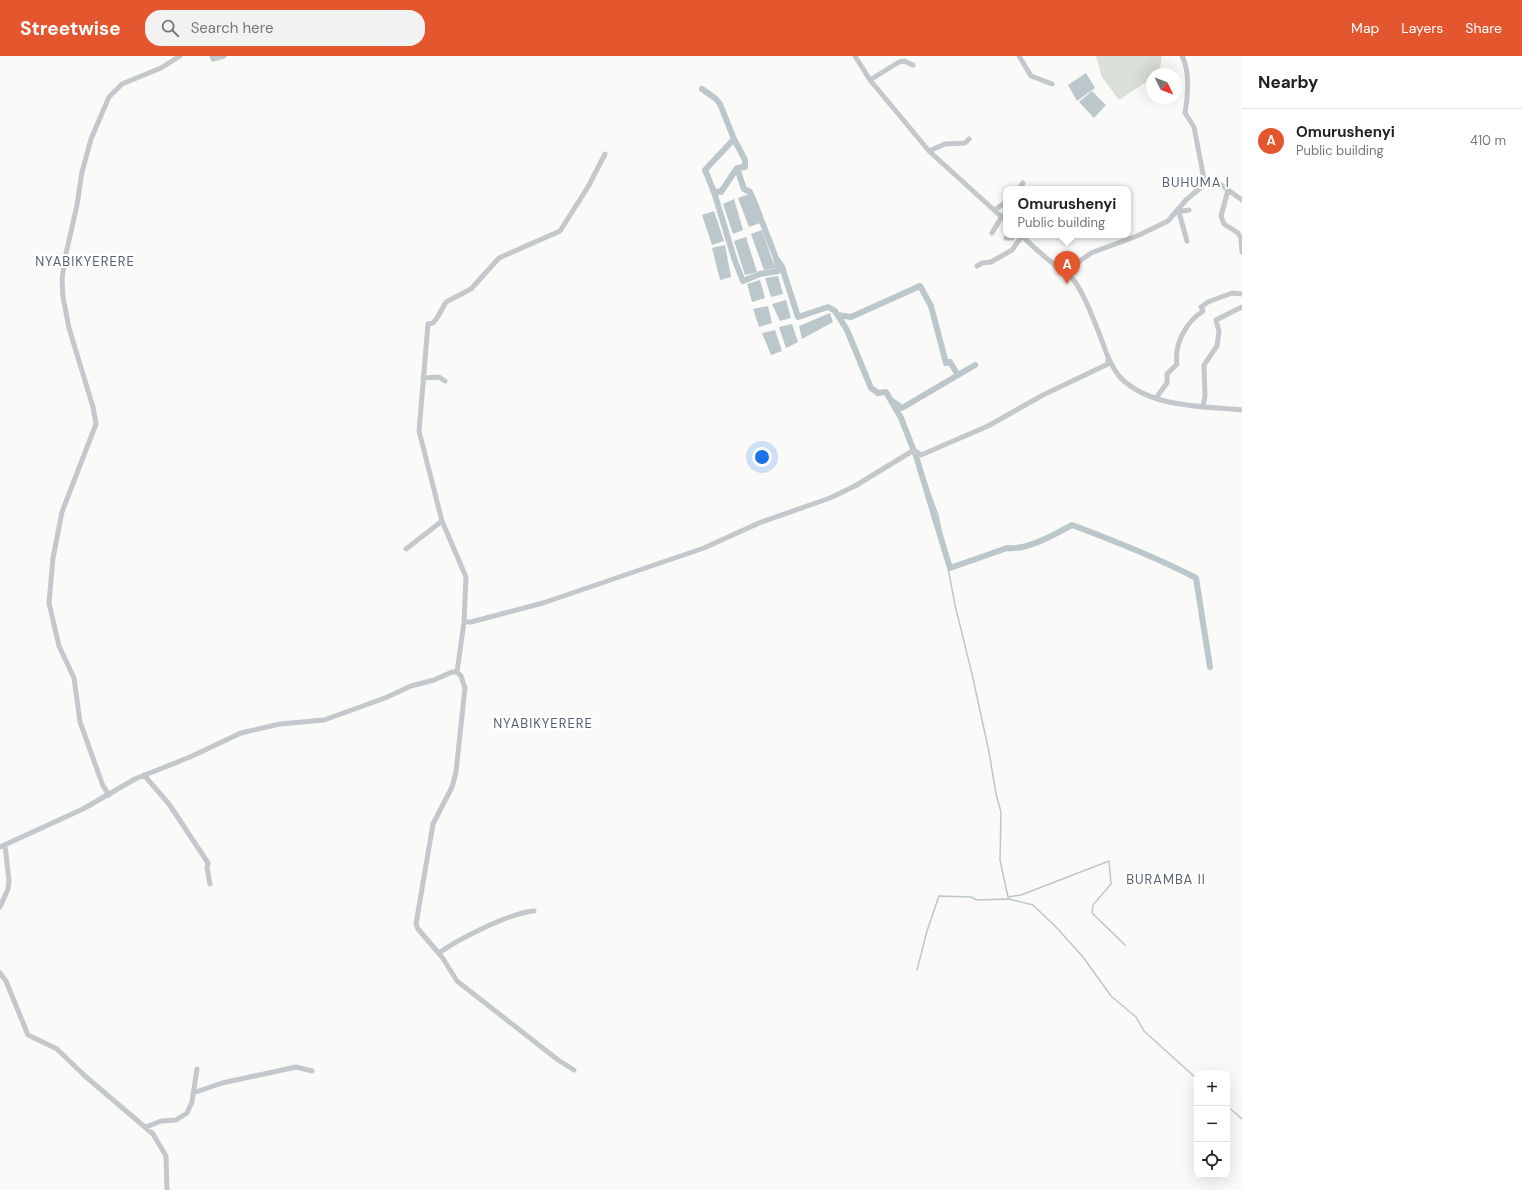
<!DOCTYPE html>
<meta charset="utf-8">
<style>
body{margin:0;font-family:"DM Sans",sans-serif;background:#f2f2f2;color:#222}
.controls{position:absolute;right:12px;bottom:12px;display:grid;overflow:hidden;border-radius:8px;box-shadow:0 4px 16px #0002}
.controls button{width:36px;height:36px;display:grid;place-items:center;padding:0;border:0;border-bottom:1px solid #e0e0e0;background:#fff;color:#222;font:20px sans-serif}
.compass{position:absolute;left:1146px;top:12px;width:36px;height:36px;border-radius:50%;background:#fff;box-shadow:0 4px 16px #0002;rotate:133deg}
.you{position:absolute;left:762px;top:401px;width:14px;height:14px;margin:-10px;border:3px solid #fff;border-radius:50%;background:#1a73e8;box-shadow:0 0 0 6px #1a73e833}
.badge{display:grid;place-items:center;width:26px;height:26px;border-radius:50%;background:#e4572e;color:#fff;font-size:13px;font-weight:700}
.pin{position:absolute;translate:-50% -33px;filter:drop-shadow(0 1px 2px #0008)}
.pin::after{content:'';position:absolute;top:21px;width:14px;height:12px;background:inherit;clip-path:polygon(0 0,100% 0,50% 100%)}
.popup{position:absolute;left:1003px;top:130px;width:128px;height:52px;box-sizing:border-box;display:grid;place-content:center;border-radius:8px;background:#fff;filter:drop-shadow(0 1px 3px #0005);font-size:13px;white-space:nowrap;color:#767676}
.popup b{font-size:15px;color:#222}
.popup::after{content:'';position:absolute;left:50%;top:100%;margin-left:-8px;border:8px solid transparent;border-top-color:#fff}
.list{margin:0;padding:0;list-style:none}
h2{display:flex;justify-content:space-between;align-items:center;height:52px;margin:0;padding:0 16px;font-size:17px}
h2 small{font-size:13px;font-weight:400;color:#767676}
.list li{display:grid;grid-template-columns:26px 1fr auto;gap:12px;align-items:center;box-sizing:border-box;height:64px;padding:0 16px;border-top:1px solid #e0e0e0}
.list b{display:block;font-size:15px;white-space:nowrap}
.list p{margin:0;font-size:13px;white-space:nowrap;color:#767676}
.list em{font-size:13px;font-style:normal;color:#767676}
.icon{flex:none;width:22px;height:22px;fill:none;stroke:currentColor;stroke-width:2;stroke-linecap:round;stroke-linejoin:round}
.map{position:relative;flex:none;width:1242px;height:1134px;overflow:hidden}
header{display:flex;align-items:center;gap:24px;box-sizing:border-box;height:56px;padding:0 20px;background:#e4572e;color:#fff}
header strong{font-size:19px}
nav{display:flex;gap:22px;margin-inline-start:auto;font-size:14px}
.search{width:280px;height:36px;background:#f2f2f2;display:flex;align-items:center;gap:10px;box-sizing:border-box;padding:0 14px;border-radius:16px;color:#767676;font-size:15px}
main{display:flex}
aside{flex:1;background:#fff}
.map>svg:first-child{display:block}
.green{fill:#dadfd7}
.water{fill:#bbc7cb}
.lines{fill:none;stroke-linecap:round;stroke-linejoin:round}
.stream{stroke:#bbc7cb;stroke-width:1.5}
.canal{stroke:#bbc7cb;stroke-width:6}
.minor{stroke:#c3c8cc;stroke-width:5}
.labels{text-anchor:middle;stroke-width:4;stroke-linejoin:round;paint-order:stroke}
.quarter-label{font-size:13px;letter-spacing:1px;fill:#57646e;stroke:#fff}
</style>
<header>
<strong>Streetwise</strong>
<div class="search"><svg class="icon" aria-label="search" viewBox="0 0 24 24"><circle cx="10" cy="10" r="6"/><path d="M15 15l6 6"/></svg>Search here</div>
<nav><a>Map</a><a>Layers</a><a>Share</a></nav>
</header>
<main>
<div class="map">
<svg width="1242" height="1134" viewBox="0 0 1242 1134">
<rect width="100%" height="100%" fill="#fafaf8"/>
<!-- green -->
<path class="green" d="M1096,0H1162L1159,17L1152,18V22L1119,44L1102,21Z"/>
<!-- water -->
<path class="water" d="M1086,17L1095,32L1077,45L1068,29Z
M1092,35L1106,49L1094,62L1079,46Z
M749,138L760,167L749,171L738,142Z
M734,143L743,174L733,178L723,148Z
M714,155L724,185L712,189L702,159Z
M762,174L775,212L764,214L751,178Z
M746,181L757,216L745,219L734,185Z
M725,189L731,221L720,224L712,192Z
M778,220L783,238L771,241L765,222Z
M760,224L765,242L752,246L747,228Z
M786,244L791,262L780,265L772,248Z
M768,250L772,267L759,271L753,253Z
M830,257L833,266L802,283L799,270Z
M792,268L798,286L786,292L779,271Z
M775,274L782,295L771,299L762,277Z"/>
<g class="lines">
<!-- stream -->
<path class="stream" d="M920,411L938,459L955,549L972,618L989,696L996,738L1001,756L1000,804L1008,841L1021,839L1109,805L1111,828L1093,849L1092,857L1125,889
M917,914L927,875L939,840L971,841L977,844L1009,843L1033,849L1056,871L1083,901L1111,940L1136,961L1144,975L1197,1023
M1227,1050L1242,1063"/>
<!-- canal -->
<path class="canal" d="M702,33L716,43L720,48L734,83L705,114L714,136L735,205L743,225L760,218L778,215L776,202L782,211L798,261L828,251L835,255L847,274L871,332L878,337L886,336L901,362L916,400L950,512L1007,492C1026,495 1055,478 1072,469C1115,485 1156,501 1196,522L1210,611
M737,112L744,133L750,136L754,145L776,202
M713,135L721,136L737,112L745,111V104L734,83
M838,259L851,261L920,230L931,250L946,307L950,306L958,319
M892,345L902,352L975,309"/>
<!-- minor -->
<path class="minor" d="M212,0L213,3L224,0
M855,0L870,24L929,95L1006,165
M1019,0L1031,20L1052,28
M870,24L899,6L904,5L913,9
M929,95L945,88L965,87L969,83
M1205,128H1220L1242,144
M1019,133L1023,127
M1228,134L1221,160L1224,168L1238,177L1241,182L1242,196
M996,153L1006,146
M1178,153L1187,185
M1178,153L1183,155L1189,154
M992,177L1002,160L1004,161
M1021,179C1030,188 1040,197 1050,205C1057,211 1066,215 1072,222C1083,234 1096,269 1102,285C1106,297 1111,310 1119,320C1148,352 1202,350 1242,354
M1006,182H1012L1013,179
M977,210L982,207L991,206L1012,194L1022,180
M1065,216L1091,197L1137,180L1168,165L1186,144L1205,128L1194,71L1185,57C1188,41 1190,14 1182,0
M423,322L439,321L445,325
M1156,342L1167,327V318L1177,308C1174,288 1186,266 1203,255L1201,251L1208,246L1232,237L1242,238
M1203,350L1205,340L1204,309L1217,290L1219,276L1216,264L1242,251
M406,493L442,465
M464,566H471L543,547L704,492L759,467L830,442L855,430L914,394L921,399L988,370L1043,339L1108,308V303
M457,616L464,566L466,521L442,465L419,375L428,268L433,267L437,262L446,246L471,233L499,202L560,175L588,131L605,98
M144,719L169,748L208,807L207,812L210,828
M109,739L103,730L80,666L74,622L59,590L49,547L53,502L62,456L96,368L93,351L69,272L63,241L62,223L65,202L77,149L82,116L91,83L109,41L122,28L161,12L180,0
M0,791L83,753L135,723L190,701L241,677L280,668L324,664L385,642L411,630L434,624L452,616H457L461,620L465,632L456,716L452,731L433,768L416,868L418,873L442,901L457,925L558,1004L574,1014
M0,851L8,833L9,825L5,789
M439,897C458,883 510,857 534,855
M0,917L6,925L28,979L57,993L85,1020L153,1078L166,1100L167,1134
M193,1037L222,1027L296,1011L312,1015
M146,1071L161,1065L176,1064L187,1057L192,1046L197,1013"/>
</g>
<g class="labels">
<!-- quarter labels -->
<g class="quarter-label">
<text x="1196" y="131">BUHUMA I</text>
<text x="85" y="210">NYABIKYERERE</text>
<text x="543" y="672">NYABIKYERERE</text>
<text x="1166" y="828">BURAMBA II</text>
</g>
</g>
</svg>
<div class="controls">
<button>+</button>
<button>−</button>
<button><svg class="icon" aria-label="locate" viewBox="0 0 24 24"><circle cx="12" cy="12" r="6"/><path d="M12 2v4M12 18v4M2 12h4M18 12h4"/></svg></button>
</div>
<svg class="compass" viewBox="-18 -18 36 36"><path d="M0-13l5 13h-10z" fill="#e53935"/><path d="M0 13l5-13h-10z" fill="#767676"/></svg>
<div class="you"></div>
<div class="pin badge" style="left:1067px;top:228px">A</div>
<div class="popup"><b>Omurushenyi</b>Public building</div>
</div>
<aside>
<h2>Nearby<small></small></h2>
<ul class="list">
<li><span class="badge">A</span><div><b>Omurushenyi</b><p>Public building</p></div><em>410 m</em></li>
</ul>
</aside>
</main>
